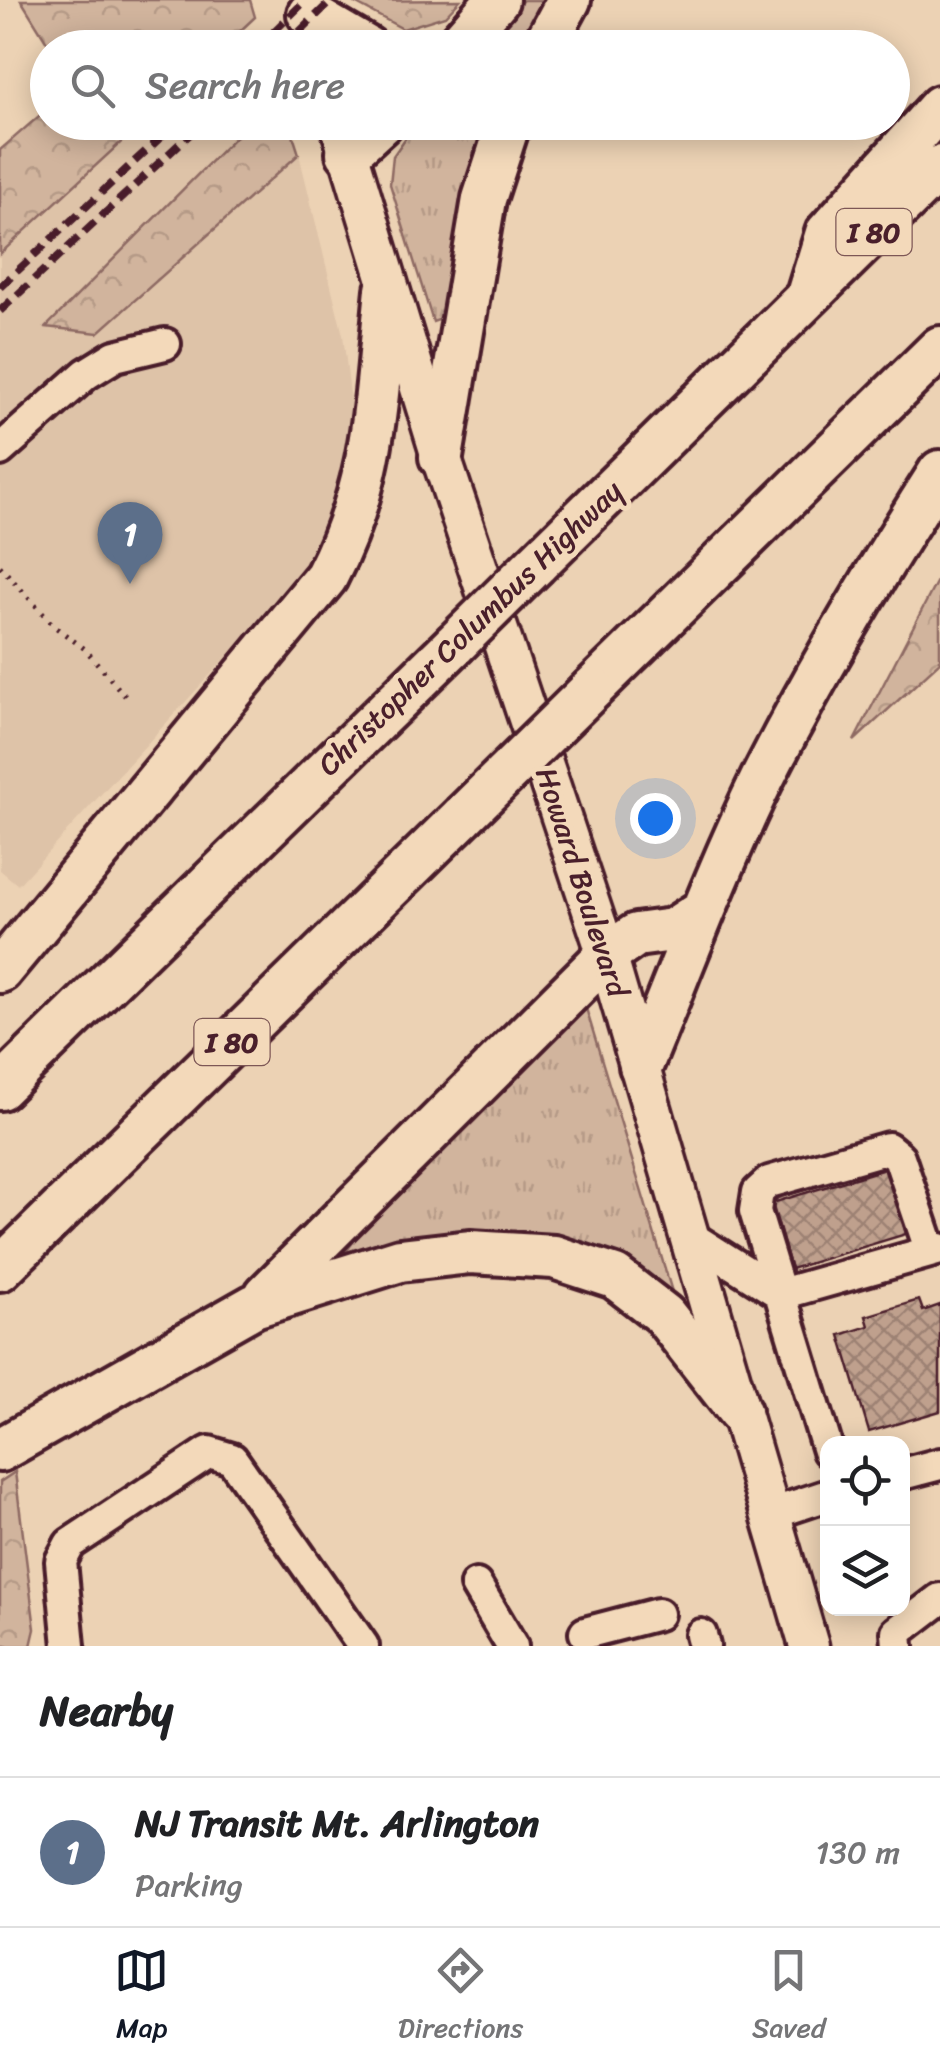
<!DOCTYPE html>
<style>
body{margin:0;font-family:Sriracha,sans-serif;background:#f2f2f2;color:#202124}
.controls{position:absolute;right:30px;bottom:30px;display:grid;overflow:hidden;border-radius:20px;box-shadow:0 5px 25px #0003}
.controls button{width:90px;height:90px;display:grid;place-items:center;padding:0;border:0;border-bottom:2px solid #e0e0e0;background:#fff;color:#202124;font:50px sans-serif}
.you{position:absolute;left:655px;top:818px;width:35px;height:35px;margin:-25px;border:8px solid #fff;border-radius:50%;background:#1a73e8;box-shadow:0 0 0 15px #1a73e833}
.badge{display:grid;place-items:center;width:65px;height:65px;border-radius:50%;background:#111827;color:#fff;font-size:32px;font-weight:700}
.pin{position:absolute;translate:-50% -82px;filter:drop-shadow(0 2px 5px #0008)}
.pin::after{content:'';position:absolute;top:52px;width:35px;height:30px;background:inherit;clip-path:polygon(0 0,100% 0,50% 100%)}
.list{margin:0;padding:0;list-style:none}
h2{display:flex;justify-content:space-between;align-items:center;height:130px;margin:0;padding:0 40px;font-size:42px}
h2 small{font-size:32px;font-weight:400;color:#757577}
.list li{display:grid;grid-template-columns:65px 1fr auto;gap:30px;align-items:center;box-sizing:border-box;height:150px;padding:0 40px;border-top:2px solid #e0e0e0}
.list b{display:block;font-size:38px;white-space:nowrap}
.list p{margin:0;font-size:32px;white-space:nowrap;color:#757577}
.list em{font-size:32px;font-style:normal;color:#757577}
.icon{flex:none;width:55px;height:55px;fill:none;stroke:currentColor;stroke-width:2;stroke-linecap:round;stroke-linejoin:round}
.map{position:relative;flex:none;width:940px;height:1646px;overflow:hidden}
.search{position:absolute;background:#fff;box-shadow:0 5px 25px #0003;left:30px;right:30px;top:30px;height:110px;display:flex;align-items:center;gap:25px;box-sizing:border-box;padding:0 35px;border-radius:55px;color:#757577;font-size:38px}
.sheet{height:280px;background:#fff}
nav{display:flex;justify-content:space-around;align-items:center;box-sizing:border-box;height:140px;border-top:2px solid #e0e0e0;background:#fff;font-size:28px;color:#757577}
nav a{display:grid;justify-items:center;gap:5px}
nav .on{color:#111827}
.map>svg:first-child{display:block}
.built{fill:#dec3a8}
.grass{fill:url(#grass-tufts);stroke:#8e6a64;stroke-width:2.5}
.forest{fill:url(#forest-crowns);stroke:#8e6a64;stroke-width:2.5}
.building{fill:url(#building-cross-hatch);stroke:#4a1f2b;stroke-width:2.5}
.lines{fill:none;stroke-linecap:round;stroke-linejoin:round}
.minor-casing{stroke:#4a1f2b;stroke-width:38}
.major-casing{stroke:#4a1f2b;stroke-width:45}
.highway-casing{stroke:#4a1f2b;stroke-width:50}
.path{stroke:#4a1f2b;stroke-width:5;stroke-dasharray:2.5 8;stroke-linecap:butt}
.minor{stroke:#f3d9ba;stroke-width:30}
.major{stroke:#f3d9ba;stroke-width:38}
.highway{stroke:#f3d9ba;stroke-width:42}
.rail{stroke:#4a1f2b;stroke-width:8;stroke-dasharray:15 8;stroke-linecap:butt}
.highway-bridge-casing{stroke:#4a1f2b;stroke-width:50;stroke-linecap:butt}
.highway-bridge{stroke:#f3d9ba;stroke-width:42}
.labels{text-anchor:middle;stroke-width:10;stroke-linejoin:round;paint-order:stroke}
.shield{fill:#f3d9ba;stroke:#7d5756;stroke-width:2.5}
.shield-label{font-size:28px;font-weight:bold;fill:#4a1f2b}
.street-label{font-size:30px;fill:#4a1f2b;stroke:#f3d9ba}
</style>
<div class="map">
<svg width="940" height="1646" viewBox="0 0 940 1646">
<defs>
<pattern id="grass-tufts" width="24" height="20" patternUnits="userSpaceOnUse" patternTransform="scale(2.5)"><rect width="24" height="20" fill="#d1b49d"/><path d="M3 7l-1-3M5 7V3M7 7l1-3M15 17l-1-3M17 17v-4M19 17l1-3" fill="none" stroke="#b59a87"/></pattern>
<pattern id="forest-crowns" width="20" height="18" patternUnits="userSpaceOnUse" patternTransform="scale(2.5)"><rect width="20" height="18" fill="#d1b49d"/><path d="M2 6a3 3 0 1 1 6 0M12 15a3 3 0 1 1 6 0" fill="none" stroke="#b59a87"/></pattern>
<pattern id="building-cross-hatch" width="8" height="8" patternUnits="userSpaceOnUse" patternTransform="scale(2.5)"><rect width="8" height="8" fill="#bfa08d"/><path d="M0 0l8 8M0 8l8-8" fill="none" stroke="#9d8273"/></pattern>
</defs>
<rect width="100%" height="100%" fill="#ecd2b4"/>
<filter id="ink" filterUnits="userSpaceOnUse"><feTurbulence type="fractalNoise" baseFrequency=".01" numOctaves="2"/><feDisplacementMap in="SourceGraphic" scale="20" xChannelSelector="R" yChannelSelector="G"/><feConvolveMatrix kernelMatrix="1 2 1 2 8 2 1 2 1" color-interpolation-filters="sRGB"/></filter>
<g filter="url(#ink)">
<!-- built -->
<path class="built" d="M142,123H250L47,327L98,333L299,154L343,335L351,403L340,497L297,580L18,885L0,870V254Z"/>
<!-- grass -->
<path class="grass" d="M523,0H551L525,47L481,48Z
M416,123H493L444,318L433,322L390,184L393,156Z
M585,1005L676,1305L406,1243L345,1253L370,1219Z"/>
<!-- forest -->
<path class="forest" d="M21,0H250L255,17L223,47H50Z
M460,0L445,16L403,29L351,1Z
M47,109L48,122L142,123L0,254V150Z
M250,122L289,123L299,154L98,333L46,327Z
M940,575V662L854,741Z
M15,1472L35,1629L31,1646H0V1482Z"/>
<!-- building -->
<path class="building" d="M888,1168L906,1234L791,1269L772,1203Z
M919,1300L923,1311L940,1305V1411L869,1432L840,1335L869,1326L866,1316Z"/>
<g class="lines">
<defs>
<path id="minor" d="M0,450L86,374L115,356L165,344
M691,1237L781,1294L940,1249
M828,1451L755,1211L758,1192L769,1182L888,1148L899,1157L930,1249
M902,1474L940,1464
M768,1515L828,1495
M476,1585L512,1646
M585,1633L658,1614
M701,1635L704,1646
M69,1646L61,1561L70,1544L209,1452L232,1459L363,1646
M898,1646L897,1632L940,1599"/>
<path id="major" d="M339,122L441,457L607,955L809,1646"/>
<path id="highway" d="M309,14L367,48
M455,48L497,0
M543,48L569,0
M348,153L382,122
M808,295L827,233L940,107
M441,457L484,199L509,122
M536,564L940,167
M593,688L940,348
M0,971L326,577C376,482 376,395 387,290
M641,1066C681,969 717,871 763,777C816,672 877,571 940,472
M0,1088L455,644
M0,1269L463,816
M266,1295L607,955L636,935L673,930L702,911
M0,1450L254,1306L400,1260L470,1252L554,1257L615,1277L664,1315L739,1411"/>
</defs>
<!-- minor casing -->
<use href="#minor" class="minor-casing"/>
<!-- major casing -->
<use href="#major" class="major-casing"/>
<!-- highway casing -->
<use href="#highway" class="highway-casing"/>
<!-- path -->
<path class="path" d="M0,566L55,627L85,649L126,697"/>
<!-- minor -->
<use href="#minor" class="minor"/>
<!-- major -->
<use href="#major" class="major"/>
<!-- highway -->
<use href="#highway" class="highway"/>
<!-- rail -->
<path class="rail" d="M257,48L306,0
M283,48L332,0
M0,287L177,122
M0,311L203,122"/>
<defs>
<path id="highway-bridge" d="M455,644L536,564
M463,816L593,688"/>
</defs>
<!-- highway-bridge casing -->
<use href="#highway-bridge" class="highway-bridge-casing"/>
<!-- highway-bridge -->
<use href="#highway-bridge" class="highway-bridge"/>
</g>
</g>
<g class="labels">
<!-- shield labels -->
<g class="shield">
<rect x="836.5" y="209" width="75" height="46" rx="8"/>
<rect x="194.5" y="1019" width="75" height="46" rx="8"/>
</g>
<g class="shield-label">
<text x="874" y="242">I 80</text>
<text x="232" y="1052">I 80</text>
</g>
<!-- street labels -->
<g class="street-label">
<text transform="translate(470 628) rotate(-44)" y="10">Christopher Columbus Highway</text>
<text transform="translate(582 882) rotate(72)" y="10">Howard Boulevard</text>
</g>
</g>
</svg>
<div class="controls">
<button><svg class="icon" aria-label="locate" viewBox="0 0 24 24"><circle cx="12" cy="12" r="6"/><path d="M12 2v4M12 18v4M2 12h4M18 12h4"/></svg></button>
<button><svg class="icon" aria-label="layers" viewBox="0 0 24 24"><path d="M12 4l9 5-9 5-9-5zM3 14l9 5 9-5"/></svg></button>
</div>
<div class="you"></div>
<div class="pin badge" style="left:130px;top:584px;background:#5c6f8a">1</div>
<div class="search"><svg class="icon" aria-label="search" viewBox="0 0 24 24"><circle cx="10" cy="10" r="6"/><path d="M15 15l6 6"/></svg>Search here</div>
</div>
<section class="sheet">
<h2>Nearby<small></small></h2>
<ul class="list">
<li><span class="badge" style="background:#5c6f8a">1</span><div><b>NJ Transit Mt. Arlington</b><p>Parking</p></div><em>130 m</em></li>
</ul>
</section>
<nav>
<a class="on"><svg class="icon" aria-label="map" viewBox="0 0 24 24"><path d="M3 6l6-2 6 2 6-2v14l-6 2-6-2-6 2zM9 4v14M15 6v14"/></svg>Map</a>
<a><svg class="icon" aria-label="directions" viewBox="0 0 24 24"><path d="M12 3l9 9-9 9-9-9zM9 14v-3h6M13 9l2 2-2 2"/></svg>Directions</a>
<a><svg class="icon" aria-label="saved" viewBox="0 0 24 24"><path d="M7 4h10v16l-5-4-5 4z"/></svg>Saved</a>
</nav>
